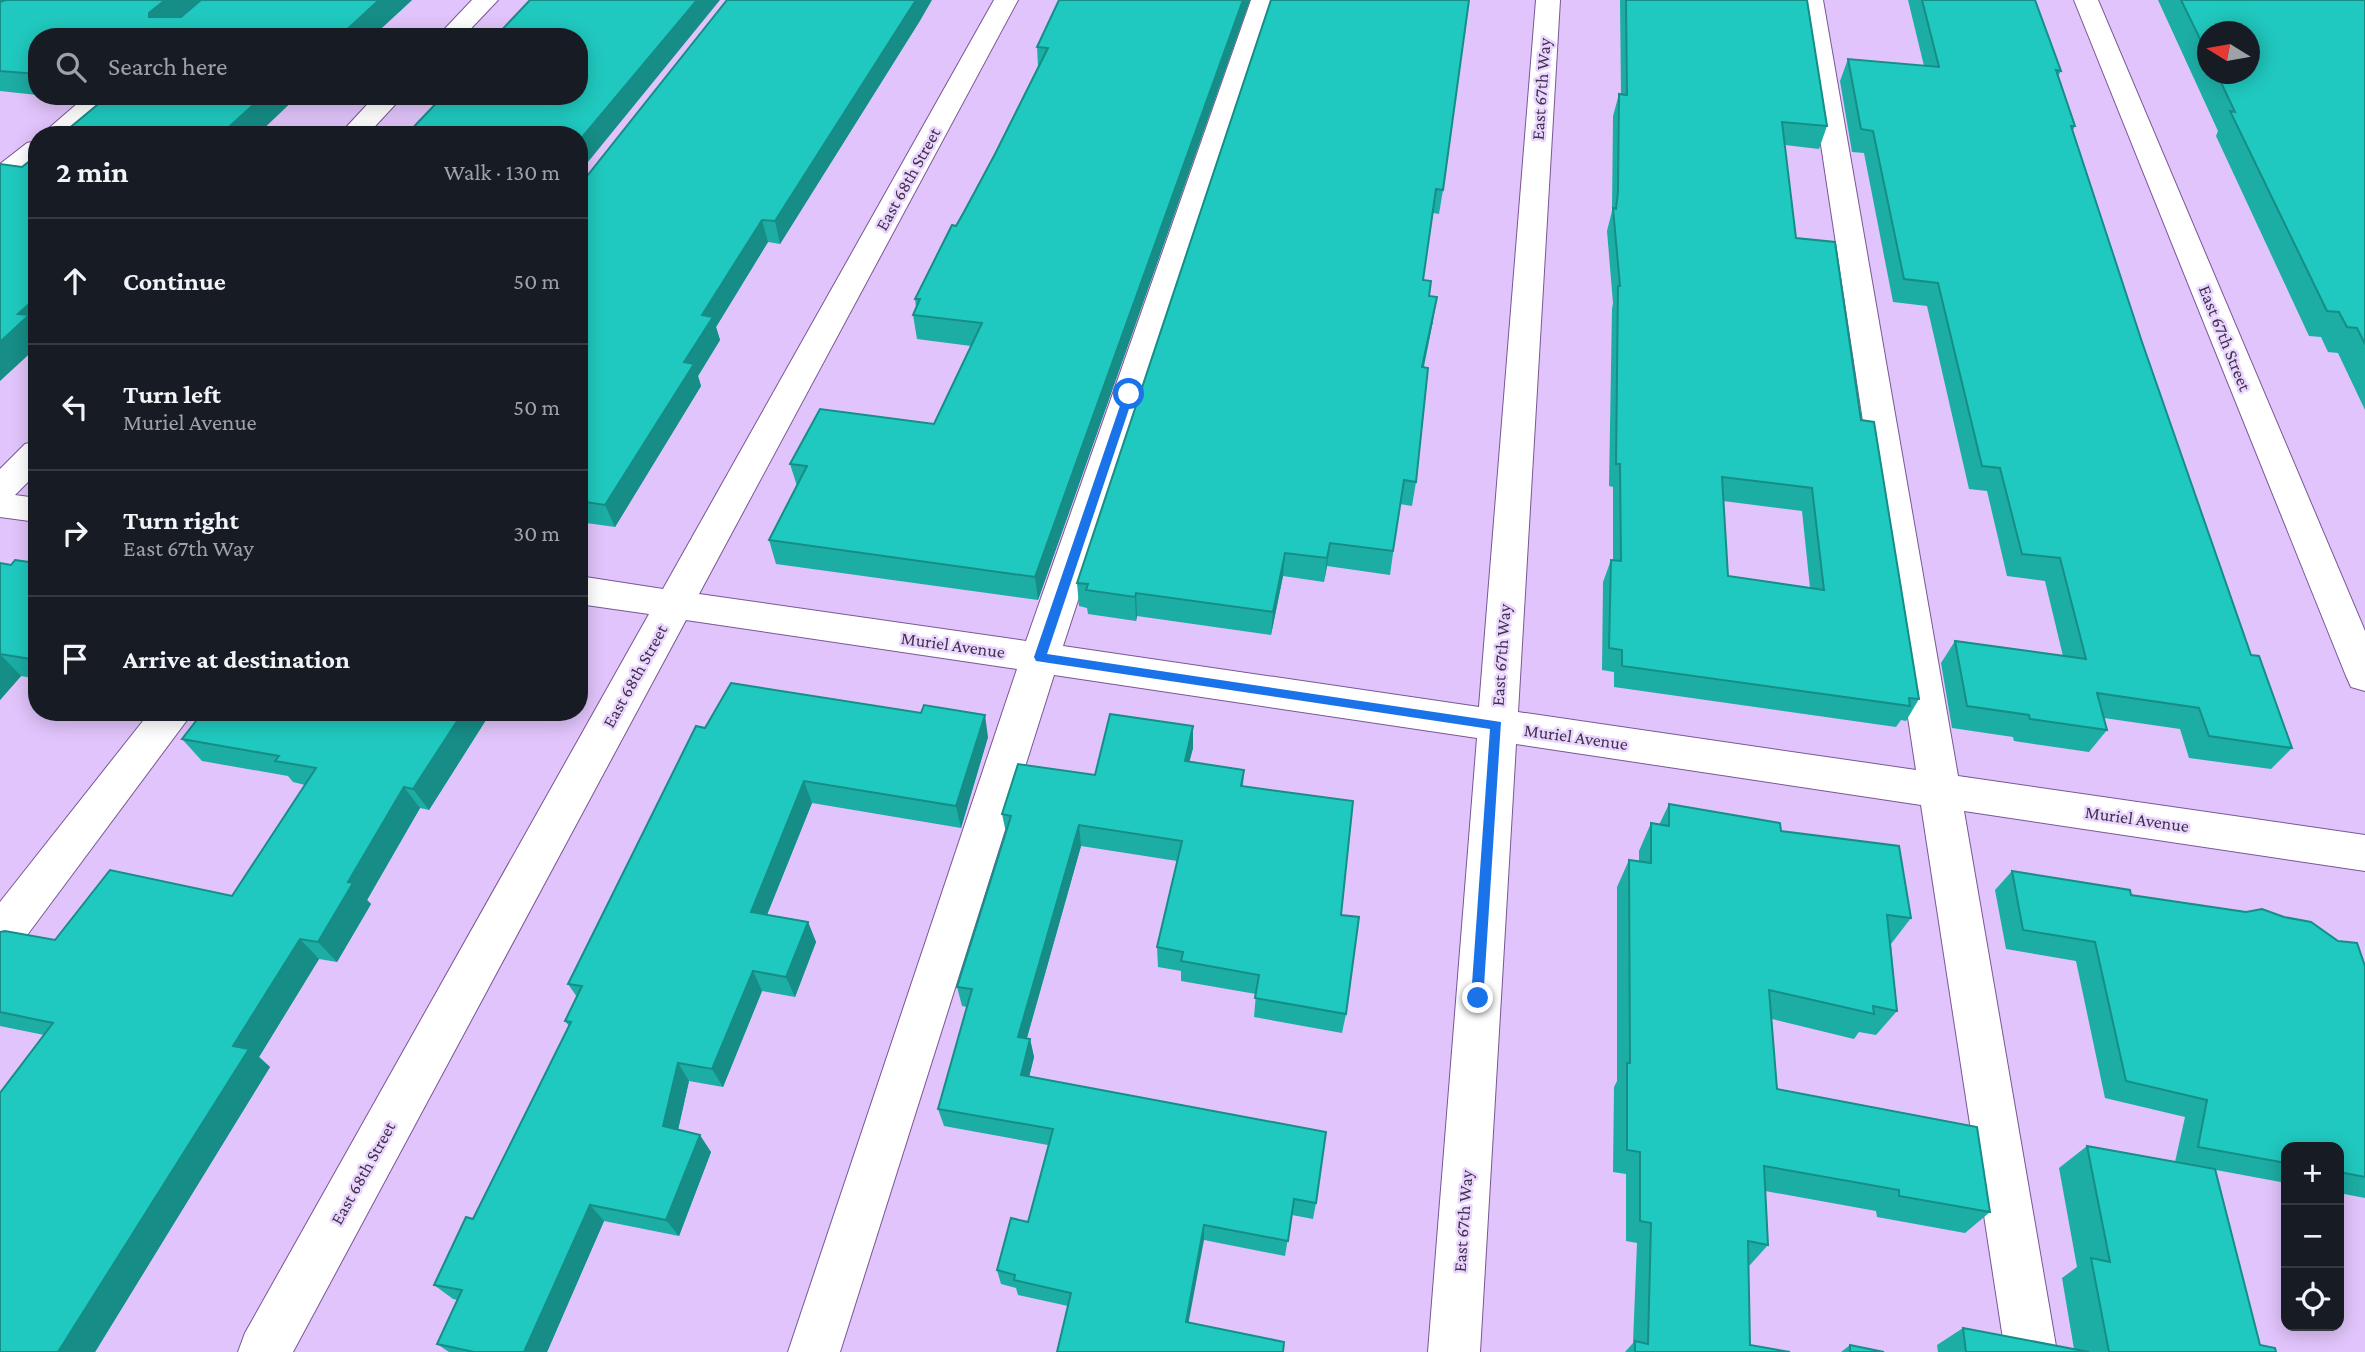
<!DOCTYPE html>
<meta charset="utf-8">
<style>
body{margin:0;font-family:"Crimson Pro",serif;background:#242831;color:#f1f3f6}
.controls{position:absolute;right:21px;bottom:21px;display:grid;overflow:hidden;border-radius:14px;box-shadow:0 4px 18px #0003}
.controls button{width:63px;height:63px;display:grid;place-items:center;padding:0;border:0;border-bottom:2px solid #363941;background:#171b24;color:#f1f3f6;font:35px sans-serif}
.compass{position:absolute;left:2197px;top:21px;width:63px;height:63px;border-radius:50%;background:#171b24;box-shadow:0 4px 18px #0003;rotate:281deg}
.stop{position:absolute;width:21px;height:21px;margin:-16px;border:5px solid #1a73e8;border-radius:50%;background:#fff}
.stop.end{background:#1a73e8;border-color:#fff;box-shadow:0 2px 7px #0008}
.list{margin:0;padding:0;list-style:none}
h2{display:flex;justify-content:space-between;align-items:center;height:91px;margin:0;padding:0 28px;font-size:30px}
h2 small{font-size:23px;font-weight:400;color:#9ea1a6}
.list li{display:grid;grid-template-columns:46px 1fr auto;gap:21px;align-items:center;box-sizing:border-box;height:126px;padding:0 28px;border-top:2px solid #363941}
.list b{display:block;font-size:26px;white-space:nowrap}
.list p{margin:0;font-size:23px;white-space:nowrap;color:#9ea1a6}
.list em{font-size:23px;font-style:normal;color:#9ea1a6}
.icon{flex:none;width:38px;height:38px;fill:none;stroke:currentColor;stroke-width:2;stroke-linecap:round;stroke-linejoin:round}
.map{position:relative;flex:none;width:2365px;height:1352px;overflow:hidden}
.search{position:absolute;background:#171b24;box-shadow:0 4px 18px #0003;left:28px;top:28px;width:560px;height:77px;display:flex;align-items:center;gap:18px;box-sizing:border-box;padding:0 24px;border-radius:28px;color:#9ea1a6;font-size:26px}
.panel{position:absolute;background:#171b24;box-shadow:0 4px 18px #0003;left:28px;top:126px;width:560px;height:595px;border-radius:28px}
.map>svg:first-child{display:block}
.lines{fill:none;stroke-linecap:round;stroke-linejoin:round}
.minor-casing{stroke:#795794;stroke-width:2}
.minor{fill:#fff;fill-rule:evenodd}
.wall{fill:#1cada4;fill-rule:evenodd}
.shaded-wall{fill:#168d86}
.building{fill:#20c9bf;stroke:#168d86;stroke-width:2;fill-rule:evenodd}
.route{fill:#1a73e8}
.labels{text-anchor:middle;stroke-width:5;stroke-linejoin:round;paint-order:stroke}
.street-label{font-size:18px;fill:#40314c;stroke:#ead5fe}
</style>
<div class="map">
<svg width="2365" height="1352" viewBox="0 0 2365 1352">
<rect width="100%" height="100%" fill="#e1c4fb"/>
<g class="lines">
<defs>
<path id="minor" d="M472,0H498L463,37H437Z
M994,0H1018L699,594L1026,641L1251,0H1275L1063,646L1479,707L1536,0H1560L1518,712L1916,770L1799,0H1823L1958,776L2365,835V871L1964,811L2057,1352H2005L1921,805L1516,744L1480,1352H1428L1477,738L1054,675L840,1352H788L1017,669L686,620L293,1352H238L245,1333L649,614L579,604V576L663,589Z
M2074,0H2098L2365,631V691L2351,687L2346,676Z
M86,96H115L71,135H41Z
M375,96H403L367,135H339Z
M37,141V163L10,184L0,186V164L27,143Z
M37,441V473L15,495L37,498V522L0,517V469L25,444Z
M150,712H193L16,950L0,956V902Z"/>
</defs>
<!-- minor casing -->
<use href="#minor" class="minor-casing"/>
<!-- minor -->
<use href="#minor" class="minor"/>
</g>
<!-- wall -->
<path class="wall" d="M0,0H412L372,37H37V95L0,91Z
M1059,0H1250L1038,600L776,564L769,540L797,486L790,464L934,424L971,346L917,339L913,315L916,307L915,299L995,154L1038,67L1037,47Z
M1271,0L1443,190L1439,214L1433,213L1423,280L1429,296L1433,321L1424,367L1416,482L1412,506L1400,504L1390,575L1327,566L1324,582L1283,576L1271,635L1137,616L1136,621L1088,614L1087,608L1079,606L1077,583Z
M1620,0H1807L1827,126L1819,149L1785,145L1796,238L1861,420L1919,699L1906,721L1901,720L1896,727L1614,687V672L1602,670L1603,582L1611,560H1613V487L1609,486L1612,309L1613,303L1607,231L1612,211L1613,116L1619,94L1621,95ZM1723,501L1802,511L1810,588L1728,576Z
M1908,0H2035L2061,71L2058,76L2075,126L2073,130L2142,342L2251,655L2292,748L2271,769L2189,758L2180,729L2104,718L2107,730L2089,752L2014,741L2013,737L1952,728L1941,663L1955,641L2063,656L2045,581L2007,576L1987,491L1969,489L1927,306L1893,302L1864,153L1852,152L1840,81L1848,59L1924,66Z
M2158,0H2365V410L2338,353L2328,352L2321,337L2309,336L2216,136L2218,131ZM2208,32L2250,74H2208Z
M921,19L780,244L768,242L716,327L720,340L698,376L701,386L615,527L579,522V182L583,181Z
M51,96H82L78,99Z
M0,563L11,565L37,563V679L21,676L0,700Z
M491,712L429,810L420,808L367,900L371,904L337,962L319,959L259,1057L270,1067L95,1352H0L44,1035L0,1026V932L55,940L232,896L305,785L293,782L288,776L202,761L182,739Z
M705,728L988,737L961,828L812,803L767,915L808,922L816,942L795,997L762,991L723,1087L689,1081L678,1130L711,1152L679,1236L604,1221L547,1352H449L437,1344L458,1300L453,1299L434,1285L473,1219L569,1026L565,1021L577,997L568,984Z
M1193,748L1189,762L1244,770L1243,786L1341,915L1346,1014L1342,1033L1254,1017L1256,994L1181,981V971L1158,967L1157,947L1177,861L1081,846L1027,1038L1030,1039L1034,1057L1029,1077L1316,1203L1313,1219L1292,1215L1285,1256L1204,1240L1068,1306L1018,1295L1016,1288L1001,1284L997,1270L1028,1222L1048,1145L944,1126L938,1109L967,1007L962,1006L957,987L1006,833L1002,814L1095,775Z
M1669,804L1781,831L1911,918L1891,944L1897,1011L1876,1035L1859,1032L1854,1039L1772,1019L1777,1089L1990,1212L1965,1233L1877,1217L1876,1211L1765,1191L1768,1245L1750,1265H1748L1750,1345L1790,1352H1625L1633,1343L1637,1243L1626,1241V1174L1613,1172L1614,1087L1617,1081V887L1629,860L1639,861V851L1651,823L1659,825Z
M2012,871L2131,895L2365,966V1198L2339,1193V1147H2286V1183L2216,1170L2260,1345L2276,1352H1938L1937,1345L1963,1328L2074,1349L2062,1278L2077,1267L2059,1168L2087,1146L2175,1162L2185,1117L2105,1098L2076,961L2006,949L1995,890Z
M1850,1345L1884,1352H1841Z"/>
<!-- shaded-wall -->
<path class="shaded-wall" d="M165,0H202L161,35L149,17V13Z
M379,0H412L372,37H339Z
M697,0H720L579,173V141Z
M916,0H932L921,19L780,244L775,221Z
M1243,0H1250L1038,600L1035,577Z
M263,96H298L257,135H220Z
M762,220L768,242L716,327L720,340L698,376L701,386L615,527L605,505L684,362L702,315Z
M37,297V347L0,381V342L18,314Z
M1437,297L1433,321L1418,391L1422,367Z
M1330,543L1327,566L1324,582L1327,558Z
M1285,553L1283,576L1271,635L1273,612Z
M1136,593L1137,616L1136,621L1135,597Z
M0,654L21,676L0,700Z
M463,712H491L429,810L413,789Z
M985,715L988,737L961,828L956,806Z
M1193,726V748L1184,783L1185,761Z
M804,781L812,803L760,932L751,912Z
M404,787L420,808L367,900L371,904L337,962L318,942L348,882Z
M1079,825L1081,846L1022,1055L1018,1037Z
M808,922L816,942L795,997L786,977Z
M300,939L319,959L259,1057L270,1067L95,1352H58L233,1046Z
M753,971L762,991L723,1087L712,1069Z
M1030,1039L1034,1057L1025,1093L1021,1075Z
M678,1063L689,1081L675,1143L663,1126Z
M700,1135L711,1152L679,1236L666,1220Z
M590,1205L604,1221L547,1352H524Z
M1204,1225V1240L1186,1336V1322Z"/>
<!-- building -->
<path class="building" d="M0,0H165L149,13V17H181L201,0H379L339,37H37V74L0,71V2L3,1Z
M530,0H697L579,141V135H406L443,96H579V37H495Z
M727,0H916L775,221L762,220L702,315L713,317L684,362L694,364L605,505L579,501V182L583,181Z
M1059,0H1243L1035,577L769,540L807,466L790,464L820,409L934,424L982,323L913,315L920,299H915L952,225L956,226L964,212L995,154L1048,48L1037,47Z
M1271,0H1469L1443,190L1436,189L1423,280L1431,281L1429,296L1437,297L1422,367L1428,368L1416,482L1404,480L1393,551L1330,543L1327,558L1285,553L1273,612L1136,593L1135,597L1086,590L1088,584L1077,583Z
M1626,0H1807L1827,126L1782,122L1796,238L1835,242L1861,420L1874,422L1919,699L1909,698L1910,706L1622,666V650L1609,648L1611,560L1621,561L1620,464H1616L1618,286H1620L1613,208L1616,209L1618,192L1619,94L1627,95ZM1722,477L1812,488L1824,590L1728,576Z
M1922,0H2035L2061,71L2056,70L2075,126H2071L2142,342L2251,655L2259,656L2292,748L2209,736L2199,708L2097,693L2107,730L2030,719L2029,715L1967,706L1955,641L2086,659L2060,558L2022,554L2000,468L1982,466L1938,283L1904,279L1873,131L1861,129L1848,59L1939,67Z
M2181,0H2365V344L2357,328L2347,327L2339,312L2327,311L2230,111L2235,112L2217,74H2250V32H2208V55Z
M108,96H263L220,135H61Z
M37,155V297L18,314L29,315L0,342V164L22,167Z
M15,560L37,563V660L0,654V563L11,565Z
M731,683L921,713L924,705L985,715L956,806L804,781L751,912L808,922L786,977L753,971L712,1069L678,1063L663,1126L700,1135L666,1220L590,1205L524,1352H474L437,1344L462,1290L434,1285L466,1217L473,1219L571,1022L565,1021L582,986L568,984L696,726L705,728Z
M203,712H463L413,789L404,787L348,882L353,883L318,942L300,939L233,1046L249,1049L58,1352H0V1093L53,1023L0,1012V932L5,931L55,940L110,870L232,896L316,768L275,761L279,756L182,739Z
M1110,714L1193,726L1185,761L1244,770L1241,786L1353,801L1341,915L1359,917L1346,1014L1255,998L1259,975L1181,961L1183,952L1157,947L1182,841L1079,825L1018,1037L1030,1039L1021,1075L1326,1132L1316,1203L1294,1199L1288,1241L1204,1225L1186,1322L1284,1342L1283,1352H1057L1071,1293L1014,1280L1015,1275L997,1270L1011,1218L1028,1222L1053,1129L938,1109L972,989L957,987L1011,816L1002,814L1018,764L1095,775Z
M1669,804L1780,823L1781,831L1899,846L1911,918L1887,915L1897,1011L1873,1006L1874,1014L1769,990L1777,1089L1977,1127L1990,1212L1899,1196V1190L1764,1166L1768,1245L1748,1241L1750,1345L1790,1352H1635V1341L1648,1344L1651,1223L1640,1221V1152L1627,1150V1063H1630L1629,860L1651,863V823L1669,826Z
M2012,871L2130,890L2131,895L2246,912L2262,909L2284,917L2311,922L2338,941L2357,943L2365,966V1177L2339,1172V1147H2286V1163L2198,1147L2207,1100L2126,1081L2095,942L2023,930Z
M2087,1146L2215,1169L2260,1345L2275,1348L2276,1352H2109L2091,1258L2110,1262Z
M1963,1328L2089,1352H1966Z
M1850,1345L1884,1352H1850Z"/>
<!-- route -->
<path class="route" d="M1129,391L1134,394L1047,654L1501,722L1483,1002H1473L1471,998L1490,729L1036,661L1034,657L1124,394Z"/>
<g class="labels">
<!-- street labels -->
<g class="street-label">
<text transform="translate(1541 89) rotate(-86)" y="6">East 67th Way</text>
<text transform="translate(908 179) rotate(-61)" y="6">East 68th Street</text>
<text transform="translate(2225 338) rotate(68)" y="6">East 67th Street</text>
<text transform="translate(953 645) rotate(8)" y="6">Muriel Avenue</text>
<text transform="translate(1501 655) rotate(-86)" y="6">East 67th Way</text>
<text transform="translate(635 676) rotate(-61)" y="6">East 68th Street</text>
<text transform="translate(1576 737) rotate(8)" y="6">Muriel Avenue</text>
<text transform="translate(2137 819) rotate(8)" y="6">Muriel Avenue</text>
<text transform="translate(363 1173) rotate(-61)" y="6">East 68th Street</text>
<text transform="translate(1463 1221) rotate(-86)" y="6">East 67th Way</text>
</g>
</g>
</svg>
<div class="controls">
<button>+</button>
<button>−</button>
<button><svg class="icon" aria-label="locate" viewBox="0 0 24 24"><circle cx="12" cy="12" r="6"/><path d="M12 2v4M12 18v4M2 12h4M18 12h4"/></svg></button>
</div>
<svg class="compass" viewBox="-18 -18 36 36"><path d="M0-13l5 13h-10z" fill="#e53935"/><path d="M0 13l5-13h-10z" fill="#9ea1a6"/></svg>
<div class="stop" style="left:1129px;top:394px"></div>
<div class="stop end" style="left:1478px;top:998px"></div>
<div class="search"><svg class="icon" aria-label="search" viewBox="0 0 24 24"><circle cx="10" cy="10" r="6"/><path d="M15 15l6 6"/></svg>Search here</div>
<section class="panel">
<h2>2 min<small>Walk · 130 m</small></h2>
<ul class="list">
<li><svg class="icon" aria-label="ahead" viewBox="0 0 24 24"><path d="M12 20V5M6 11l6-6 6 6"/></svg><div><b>Continue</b></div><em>50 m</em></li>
<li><svg class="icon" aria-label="left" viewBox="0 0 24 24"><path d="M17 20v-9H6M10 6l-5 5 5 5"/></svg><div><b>Turn left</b><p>Muriel Avenue</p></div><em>50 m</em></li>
<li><svg class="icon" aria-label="right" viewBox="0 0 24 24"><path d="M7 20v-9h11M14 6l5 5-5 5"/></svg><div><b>Turn right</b><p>East 67th Way</p></div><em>30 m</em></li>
<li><svg class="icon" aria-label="arrive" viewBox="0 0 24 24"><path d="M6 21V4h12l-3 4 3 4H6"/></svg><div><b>Arrive at destination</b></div></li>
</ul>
</section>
</div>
